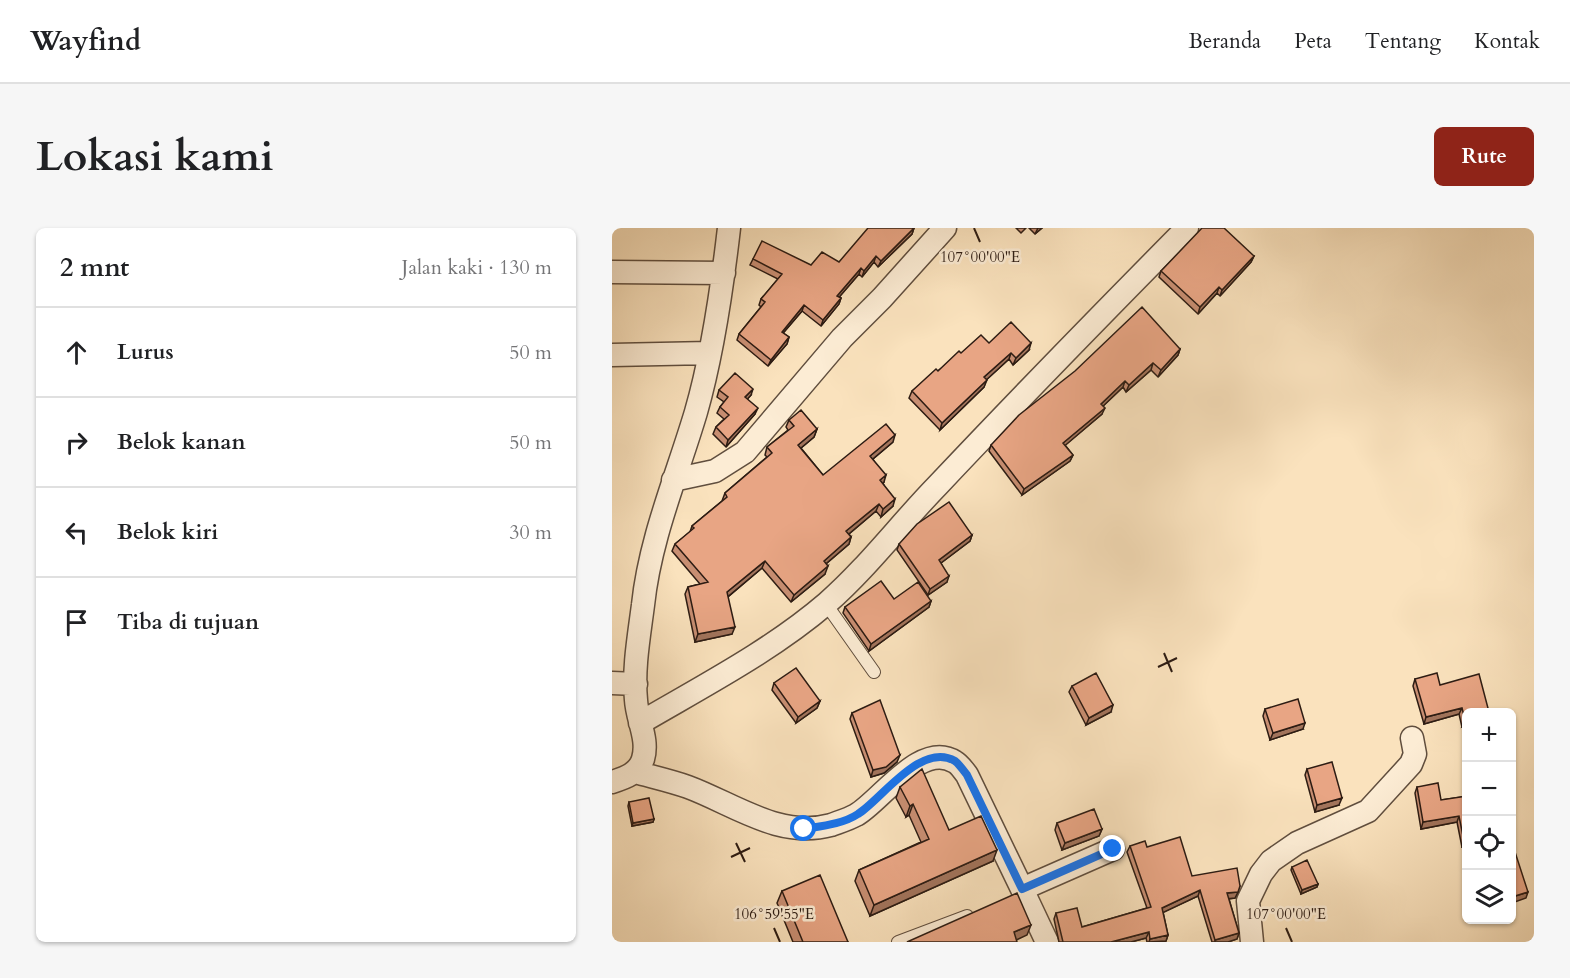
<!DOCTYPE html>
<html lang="id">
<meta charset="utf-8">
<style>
body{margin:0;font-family:Cardo,serif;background:#f6f6f6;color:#202124}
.controls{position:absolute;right:18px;bottom:18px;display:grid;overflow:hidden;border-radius:9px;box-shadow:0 2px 4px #0004}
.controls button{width:54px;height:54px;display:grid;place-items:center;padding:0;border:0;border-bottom:2px solid #e0e0e0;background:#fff;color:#202124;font:30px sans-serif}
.stop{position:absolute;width:18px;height:18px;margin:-14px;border:4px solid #1a73e8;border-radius:50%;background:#fff}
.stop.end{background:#1a73e8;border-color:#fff;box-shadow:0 2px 6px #0008}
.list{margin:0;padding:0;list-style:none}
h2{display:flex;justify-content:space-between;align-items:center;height:78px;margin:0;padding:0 24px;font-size:26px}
h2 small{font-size:20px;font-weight:400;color:#757577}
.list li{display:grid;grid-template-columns:39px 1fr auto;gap:18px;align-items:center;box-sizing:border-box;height:90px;padding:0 24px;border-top:2px solid #e0e0e0}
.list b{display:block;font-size:22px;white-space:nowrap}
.list em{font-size:20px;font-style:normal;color:#757577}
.icon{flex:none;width:33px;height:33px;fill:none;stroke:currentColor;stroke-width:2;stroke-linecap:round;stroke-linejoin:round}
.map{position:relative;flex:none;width:922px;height:714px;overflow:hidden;border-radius:9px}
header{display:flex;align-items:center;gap:36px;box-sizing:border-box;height:84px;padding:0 30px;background:#fff;border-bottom:2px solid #e0e0e0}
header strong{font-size:28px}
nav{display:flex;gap:33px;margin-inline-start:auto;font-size:21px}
.intro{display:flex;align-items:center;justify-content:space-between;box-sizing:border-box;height:144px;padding:0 36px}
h1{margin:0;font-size:42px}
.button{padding:15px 27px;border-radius:9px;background:#8f2418;color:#fff;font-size:21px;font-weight:700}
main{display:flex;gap:36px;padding:0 36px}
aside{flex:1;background:#fff;border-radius:9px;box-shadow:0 2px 4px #0004}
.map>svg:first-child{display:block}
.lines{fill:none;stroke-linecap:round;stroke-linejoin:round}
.service-casing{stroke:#604e3e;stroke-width:14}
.minor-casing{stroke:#604e3e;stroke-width:25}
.service{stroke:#fcecd4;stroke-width:12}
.minor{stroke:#fcecd4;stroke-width:22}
.wall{fill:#c88e72;stroke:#2d1c13;stroke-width:1.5}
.shaded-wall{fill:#a2745c;stroke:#2d1c13;stroke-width:1.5}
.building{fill:#e8a584;stroke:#2d1c13;stroke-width:1.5}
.route{stroke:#1a73e8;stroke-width:8}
.ticks{fill:none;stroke:#2d1c13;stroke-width:2}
.ticks-label{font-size:15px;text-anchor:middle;fill:#2d1c13;stroke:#fcecd4;stroke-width:5;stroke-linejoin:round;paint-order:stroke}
</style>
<header>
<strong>Wayfind</strong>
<nav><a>Beranda</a><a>Peta</a><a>Tentang</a><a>Kontak</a></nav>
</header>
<div class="intro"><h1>Lokasi kami</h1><a class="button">Rute</a></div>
<main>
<aside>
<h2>2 mnt<small>Jalan kaki · 130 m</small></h2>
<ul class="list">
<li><svg class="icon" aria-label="ahead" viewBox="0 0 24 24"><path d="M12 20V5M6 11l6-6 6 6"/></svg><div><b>Lurus</b></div><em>50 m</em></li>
<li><svg class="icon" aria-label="right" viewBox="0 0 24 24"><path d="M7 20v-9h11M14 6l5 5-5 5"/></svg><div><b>Belok kanan</b></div><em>50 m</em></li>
<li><svg class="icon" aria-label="left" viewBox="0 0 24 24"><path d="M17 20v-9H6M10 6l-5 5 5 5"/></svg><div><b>Belok kiri</b></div><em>30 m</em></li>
<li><svg class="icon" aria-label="arrive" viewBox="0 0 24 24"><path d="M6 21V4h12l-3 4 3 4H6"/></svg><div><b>Tiba di tujuan</b></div></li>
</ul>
</aside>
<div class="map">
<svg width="922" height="714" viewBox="0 0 922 714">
<rect width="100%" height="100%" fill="#fae2bd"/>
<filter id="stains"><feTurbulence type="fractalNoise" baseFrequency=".00333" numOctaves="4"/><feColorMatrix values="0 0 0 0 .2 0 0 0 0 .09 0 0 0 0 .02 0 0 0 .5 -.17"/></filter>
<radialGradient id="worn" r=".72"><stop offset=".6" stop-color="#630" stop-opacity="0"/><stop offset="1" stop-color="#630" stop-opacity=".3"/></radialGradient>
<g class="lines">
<defs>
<path id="service" d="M214,376L262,444
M286,714L355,688"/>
<path id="minor" d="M0,44L112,45
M0,127L97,125
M61,252L103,243L133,224L230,110L270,70L333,0
M0,455L24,456
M28,495C91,458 159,423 215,375C255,340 288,296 326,257C408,170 491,85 575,0
M23,544C41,549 59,553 76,559C122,576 167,611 219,597C227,594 237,591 244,587C268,574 309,512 343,534C347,536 352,543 355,547L410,661
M0,554C13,550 27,545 31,531C37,511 25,492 24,472C21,441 27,408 31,377C38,310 65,248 84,184C101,125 110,61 117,0
M435,714L410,661L501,621
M640,714L636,673L649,646L659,633L685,615L756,583L799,536L803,526L800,510"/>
</defs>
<!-- service casing -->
<use href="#service" class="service-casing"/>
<!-- minor casing -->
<use href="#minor" class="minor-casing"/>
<!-- service -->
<use href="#service" class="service"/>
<!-- minor -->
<use href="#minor" class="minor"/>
</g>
<!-- wall -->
<path class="wall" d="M302,0L300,6L266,39L262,34L250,49L247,46L227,69L229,70L227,76L209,98L190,83L171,105L177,109L175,116L156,138L125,112L127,106L149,79L147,77L149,71L166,51L138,37L141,31L199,37L227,34Z
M404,0H414L409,5Z
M417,0H430L423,6Z
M642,28L639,34L608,68L605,65L586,86L547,49L549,43Z
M568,121L566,127L546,149L539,142L514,164L511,159L491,178L490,186L453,217L461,227L458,233L410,267L377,223L379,217Z
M417,122L401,137L397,131L374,152L372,159L328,202L297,170L300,163L349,125Z
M107,162L139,167L135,171L143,186L114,219L101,206L104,199L112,191L105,185L108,179L112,174L105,169Z
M177,192L205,201L202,209L189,220L211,247L281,214L261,231L272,254L271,255L281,278L269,289L264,283L237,306L239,309L237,316L214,336L213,346L179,374L150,340L116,369L120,406L83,414L73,366L76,359L88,356L60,323L63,316L78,304L80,298L110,273L113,265L155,229L153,227L155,219L176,202L174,199Z
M360,307L358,313L329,335L335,354L316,367L285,322L287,316Z
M282,371L319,373L317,379L257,423L231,385L233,379Z
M803,451L828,457L855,484V497L850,499L847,486L812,496L801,458Z
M162,455L208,473L205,480L184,495L160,462Z
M460,458L499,484L474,497L457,464Z
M653,481L691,501L658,512L651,488Z
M240,485L285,534L272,545L259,549L238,491Z
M695,541L727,577L703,584L693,547Z
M288,559L337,602L381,633L258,688L243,653L247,642L309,614L297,587L294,589L284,570Z
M805,559L829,572L855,568V618L850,619L845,594L809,601L803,565Z
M17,574L42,591L41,594L20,598L16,578Z
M445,595L490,601L487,608L450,622L443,602Z
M518,618L535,619L580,648L628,658L623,670L617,671L627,705L625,711L616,714H600L586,668L551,684L556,707L554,713L550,714H535L534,710L519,714H447L442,691L444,685L470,699L535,680L515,624Z
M680,639L706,656L705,659L689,666L679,642Z
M170,663L236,714H181L165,675Z"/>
<!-- shaded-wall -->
<path class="shaded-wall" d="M302,0L300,6L266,39L269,33Z
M426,0H430L423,6Z
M264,28L262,34L250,49L252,43Z
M642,28L639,34L608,68L610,62Z
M249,40L247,46L223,74L225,68Z
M607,59L605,65L586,86L588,79Z
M229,70L227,76L209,98L211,92Z
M192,77L190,83L167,110L170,104Z
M177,109L175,116L156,138L159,132Z
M419,115L417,122L401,137L404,130Z
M568,121L566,127L546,149L549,142Z
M399,125L397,131L370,156L372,149Z
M541,135L539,142L514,164L517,157Z
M375,152L372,159L328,202L330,195Z
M513,153L511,159L487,182L489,176Z
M141,161L139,167L131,176L133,169Z
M146,180L143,186L114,219L116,212Z
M493,180L490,186L449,221L451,215Z
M205,201L202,209L183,225L186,217Z
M283,207L281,214L256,235L258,228Z
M461,227L458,233L410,267L412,261Z
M274,247L272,254L266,260L268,252Z
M283,271L281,278L269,289L271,281Z
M267,276L264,283L232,310L234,303Z
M360,307L358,313L325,338L327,332Z
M239,309L237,316L209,340L212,333Z
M153,333L150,340L113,371L115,364Z
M216,338L213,346L179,374L182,367Z
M337,348L335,354L316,367L318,361Z
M319,373L317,379L257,423L259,416Z
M123,399L120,406L83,414L86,406Z
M208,473L205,480L184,495L186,489Z
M501,477L499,484L474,497L477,490Z
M850,480L847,486L812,496L814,489Z
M855,491V497L850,499L853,492Z
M693,495L691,501L658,512L661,505Z
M288,527L285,534L272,545L259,549L261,542Z
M730,570L727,577L703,584L705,577Z
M301,576L297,587L294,589L298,578Z
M847,588L845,594L809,601L811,594Z
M42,591L41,594L20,598L21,595Z
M490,601L487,608L450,622L453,615Z
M855,612V618L850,619L852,613Z
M385,622L381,633L258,688L262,677Z
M706,656L705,659L689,666L690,662Z
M588,662L586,668L548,686L550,680Z
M626,664L623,670L613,671L615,665Z
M916,664L914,670L900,675V669Z
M419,697L415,707L400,714L402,704Z
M537,704L534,710L519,714H499Z
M627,705L625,711L616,714H603V712Z
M556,707L554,713L537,714L538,711Z"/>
<!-- building -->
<path class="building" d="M256,0H302L269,33L264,28L252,43L249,40L225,68L229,70L211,92L192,77L170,104L177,109L159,132L127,106L153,74L149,71L170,46L141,31L150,13L199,37L210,24L227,34Z
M590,0H612L642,28L610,62L607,59L588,79L549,43Z
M530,79L568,121L549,142L541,135L517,157L513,153L489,176L493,180L451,215L461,227L412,261L379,217L407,187L463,143Z
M399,94L419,115L404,130L399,125L372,149L375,152L330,195L300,163L324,141L326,143L347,123L349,125L369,107L377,115Z
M123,145L141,161L133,169L146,180L116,212L104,199L117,187L108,179L116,169L107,162Z
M189,182L205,201L186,217L211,247L274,196L283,207L258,228L274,247L268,252L283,271L271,281L267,276L234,303L239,309L212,333L216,338L182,367L153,333L115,364L123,399L86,406L76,359L96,354L63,316L82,300L80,298L115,269L113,265L160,225L155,219L182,198L177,192Z
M337,274L360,307L327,332L337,348L318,361L287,316L305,296Z
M269,353L282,371L306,354L319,373L259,416L233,379Z
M184,440L208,473L186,489L162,455Z
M484,445L501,477L477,490L460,458Z
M825,445L828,457L867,446L877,484H855V491L853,492L850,480L814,489L803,451Z
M686,471L693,495L661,505L653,481Z
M268,472L288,527L274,539L261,542L240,485Z
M720,534L730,570L705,577L695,541Z
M310,541L337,602L369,588L385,622L262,677L247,642L317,611L301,576L298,578L288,559Z
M826,555L829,572L855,568V612L852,613L847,588L811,594L805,559Z
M37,570L42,591L21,595L17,574Z
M482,581L490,601L453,615L445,595Z
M568,609L580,648L625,640L628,658L626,664L615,665L627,705L603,712L588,662L550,680L556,707L538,711L537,704L499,714H451L444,685L465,680L470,699L539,679L518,618L533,613L535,619Z
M903,624L916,664L900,669V626Z
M695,632L706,656L690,662L680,639Z
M208,647L236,714H191L170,663Z
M405,665L419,697L402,704L405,714H295Z"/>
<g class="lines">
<!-- route -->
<path class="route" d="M192,601C210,598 231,596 246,586C269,572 309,513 343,533C347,536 352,543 355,547L410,661L501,621"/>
</g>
<!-- ticks -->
<path class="ticks" d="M362,0L368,14M552,425L560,444M546,439L565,430M124,615L133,634M119,629L138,620M162,700L168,714M674,700L680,714"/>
<g class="ticks-label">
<text x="368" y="34">107°00'00"E</text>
<text x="162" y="691">106°59'55"E</text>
<text x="674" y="691">107°00'00"E</text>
</g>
<rect width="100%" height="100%" filter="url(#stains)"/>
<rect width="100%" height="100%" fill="url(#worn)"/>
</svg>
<div class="controls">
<button>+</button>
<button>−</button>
<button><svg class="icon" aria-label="locate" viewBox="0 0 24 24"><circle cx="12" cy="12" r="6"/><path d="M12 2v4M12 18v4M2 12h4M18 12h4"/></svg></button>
<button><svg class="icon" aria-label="layers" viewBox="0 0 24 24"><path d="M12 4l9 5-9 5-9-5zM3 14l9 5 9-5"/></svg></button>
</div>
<div class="stop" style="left:192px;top:601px"></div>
<div class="stop end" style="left:501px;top:621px"></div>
</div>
</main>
